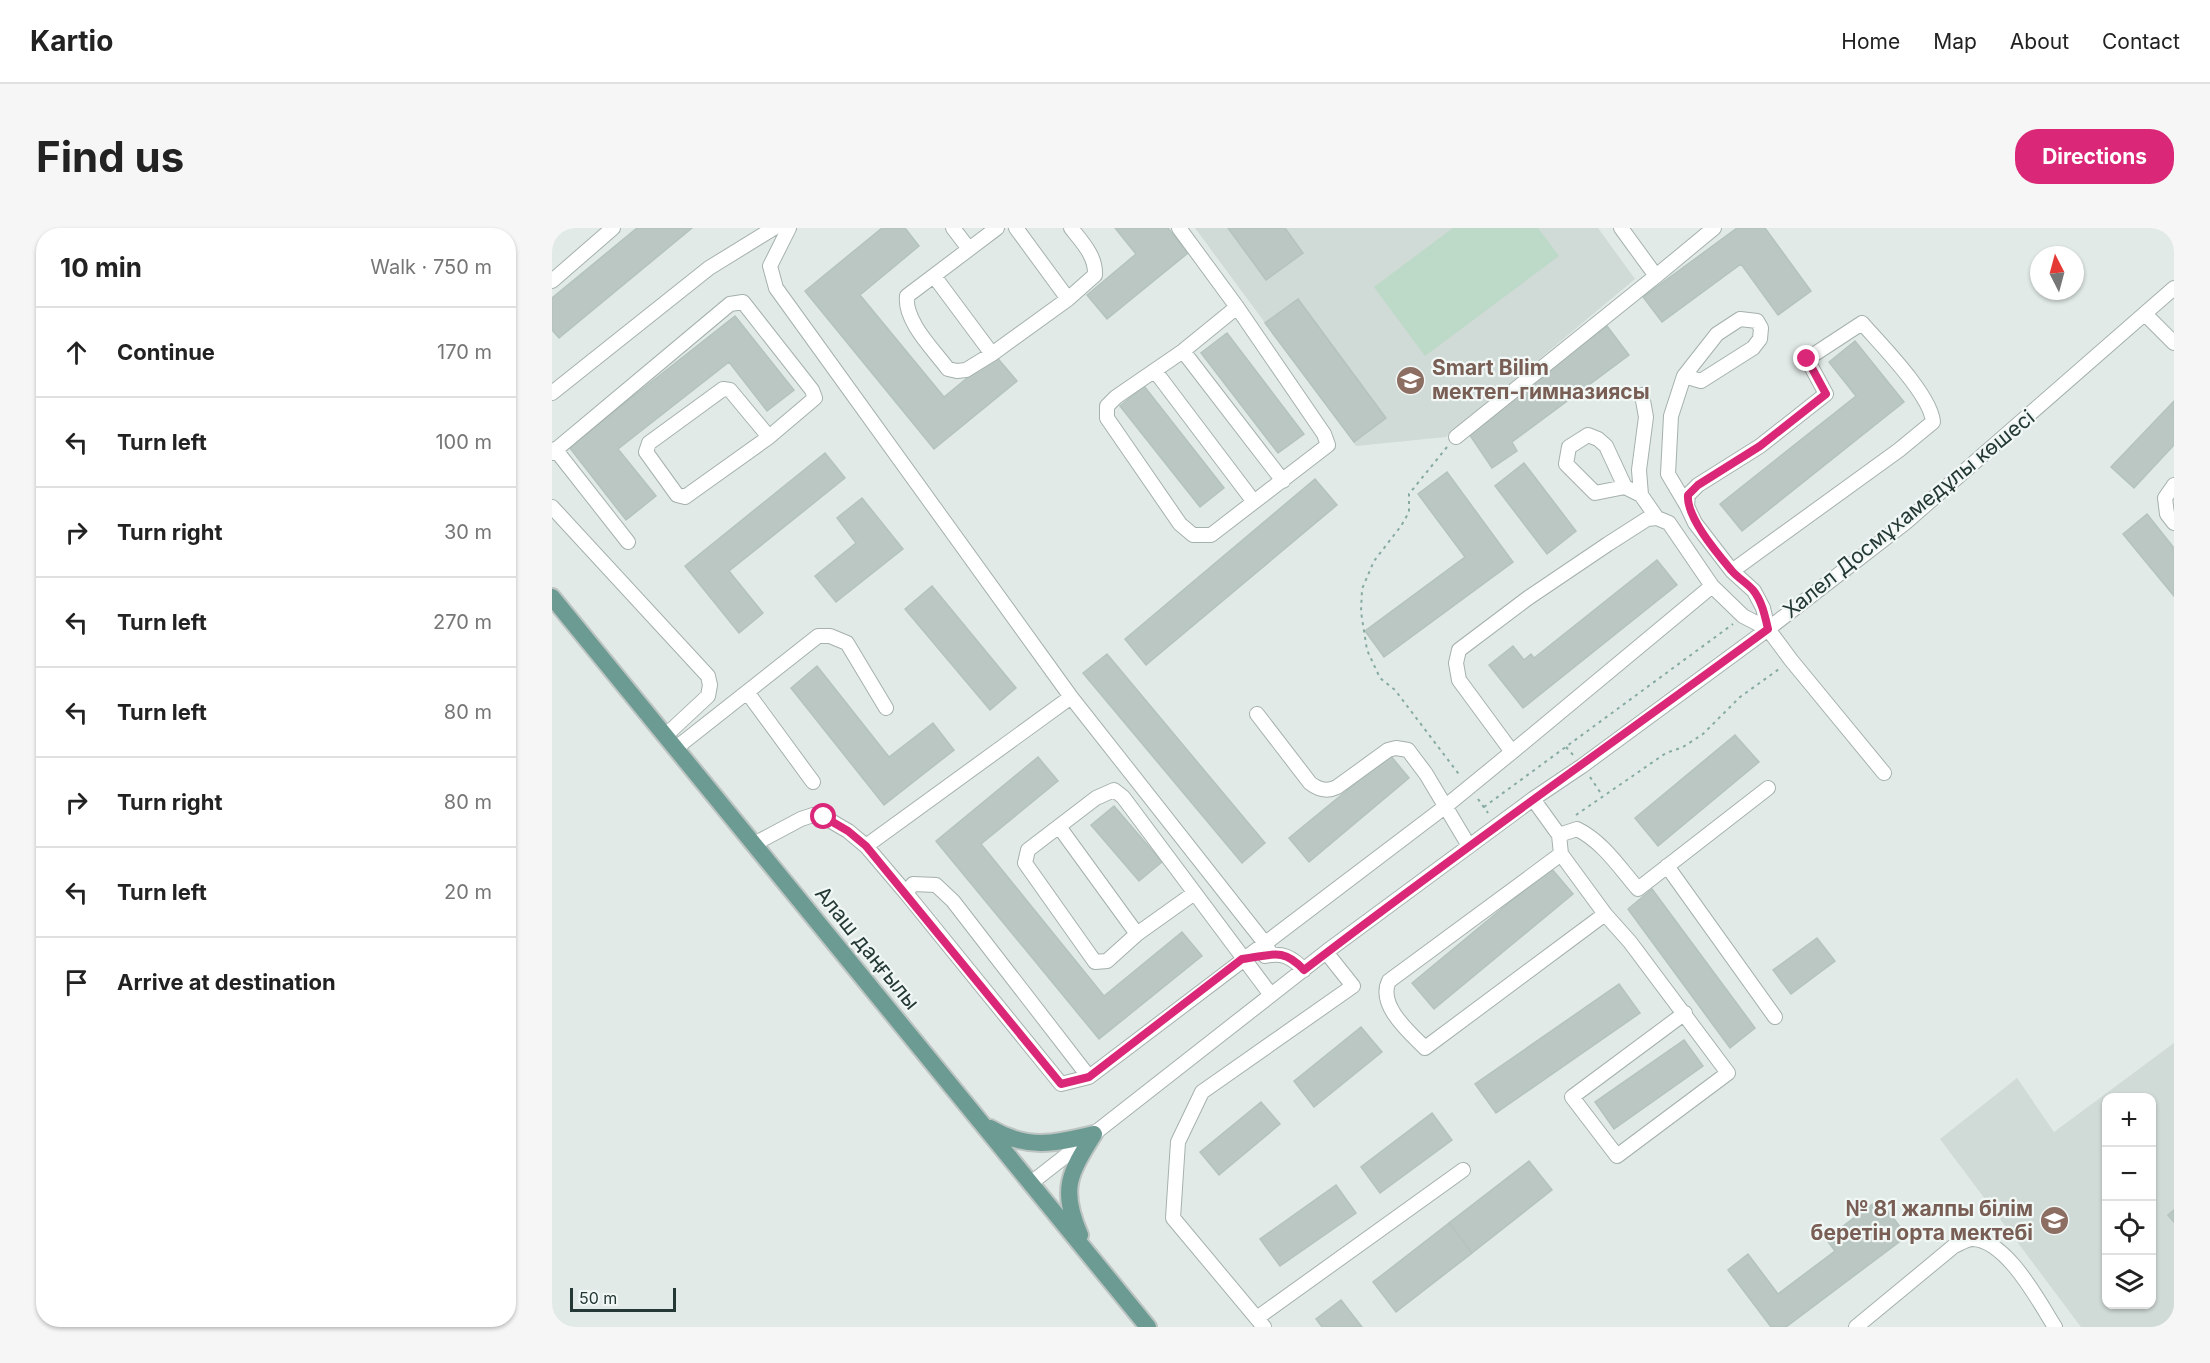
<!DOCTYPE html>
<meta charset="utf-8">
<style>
body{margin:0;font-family:Inter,sans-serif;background:#f6f6f6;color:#222}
.controls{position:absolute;right:18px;bottom:18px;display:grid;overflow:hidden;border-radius:12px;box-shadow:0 2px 4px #0004}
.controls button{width:54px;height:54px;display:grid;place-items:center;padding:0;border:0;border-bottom:2px solid #e0e0e0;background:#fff;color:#222;font:30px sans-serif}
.compass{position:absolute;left:1478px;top:18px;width:54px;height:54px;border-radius:50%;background:#fff;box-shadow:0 2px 4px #0004;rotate:354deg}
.scale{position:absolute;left:18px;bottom:15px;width:106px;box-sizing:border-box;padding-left:6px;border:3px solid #243935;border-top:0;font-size:16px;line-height:21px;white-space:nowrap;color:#243935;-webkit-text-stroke:4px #f1f7f5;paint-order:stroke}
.stop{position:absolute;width:18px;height:18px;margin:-14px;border:4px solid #db2777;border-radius:50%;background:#fff}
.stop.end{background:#db2777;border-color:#fff;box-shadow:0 2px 6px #0008}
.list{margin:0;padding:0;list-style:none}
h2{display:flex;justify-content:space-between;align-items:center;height:78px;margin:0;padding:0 24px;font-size:26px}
h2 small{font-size:20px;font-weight:400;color:#767676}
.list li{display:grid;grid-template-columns:39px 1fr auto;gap:18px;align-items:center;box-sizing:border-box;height:90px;padding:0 24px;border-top:2px solid #e0e0e0}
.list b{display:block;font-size:22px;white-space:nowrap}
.list em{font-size:20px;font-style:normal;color:#767676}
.icon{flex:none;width:33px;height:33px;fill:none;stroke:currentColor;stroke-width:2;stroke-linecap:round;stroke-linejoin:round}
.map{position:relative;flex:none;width:1622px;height:1099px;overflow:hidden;border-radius:24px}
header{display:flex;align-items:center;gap:36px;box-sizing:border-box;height:84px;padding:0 30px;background:#fff;border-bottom:2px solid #e0e0e0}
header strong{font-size:28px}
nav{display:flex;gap:33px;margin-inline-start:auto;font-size:21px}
.intro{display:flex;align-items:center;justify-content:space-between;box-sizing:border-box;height:144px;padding:0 36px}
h1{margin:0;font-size:42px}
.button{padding:15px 27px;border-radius:24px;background:#db2777;color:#fff;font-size:21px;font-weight:700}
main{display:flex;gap:36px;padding:0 36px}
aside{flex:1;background:#fff;border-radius:24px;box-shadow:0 2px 4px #0004}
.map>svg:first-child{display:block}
.built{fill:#d0dad6;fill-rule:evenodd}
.green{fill:#bdd9c7}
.building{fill:#bac7c3;stroke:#b5c3be;stroke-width:1.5}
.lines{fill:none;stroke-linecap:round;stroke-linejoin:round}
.minor-casing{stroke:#a5b1ae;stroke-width:16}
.major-casing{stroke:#bdc4c2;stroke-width:20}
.path{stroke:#85aaa2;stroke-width:2;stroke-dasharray:3 4.5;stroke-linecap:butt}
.minor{stroke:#fff;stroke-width:14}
.major{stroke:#6b9b92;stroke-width:16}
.route{stroke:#db2777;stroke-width:8}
.labels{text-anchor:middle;stroke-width:4.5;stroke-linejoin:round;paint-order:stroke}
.education-label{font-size:21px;font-weight:bold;fill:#785e54;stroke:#f1f7f5;text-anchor:start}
.street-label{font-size:21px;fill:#243935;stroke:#f1f7f5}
</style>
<header>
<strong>Kartio</strong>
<nav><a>Home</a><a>Map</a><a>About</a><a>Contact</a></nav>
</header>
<div class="intro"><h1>Find us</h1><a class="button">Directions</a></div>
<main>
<aside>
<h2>10 min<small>Walk · 750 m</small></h2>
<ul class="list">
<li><svg class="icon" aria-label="ahead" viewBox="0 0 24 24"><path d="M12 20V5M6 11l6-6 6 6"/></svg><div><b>Continue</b></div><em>170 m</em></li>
<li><svg class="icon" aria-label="left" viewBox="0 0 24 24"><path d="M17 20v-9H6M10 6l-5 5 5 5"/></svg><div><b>Turn left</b></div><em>100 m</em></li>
<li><svg class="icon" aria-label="right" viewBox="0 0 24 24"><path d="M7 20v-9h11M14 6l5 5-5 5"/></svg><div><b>Turn right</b></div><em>30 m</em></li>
<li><svg class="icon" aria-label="left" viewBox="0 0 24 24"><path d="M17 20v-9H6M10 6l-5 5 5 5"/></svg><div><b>Turn left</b></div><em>270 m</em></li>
<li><svg class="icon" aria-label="left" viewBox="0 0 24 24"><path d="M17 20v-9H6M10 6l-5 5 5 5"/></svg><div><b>Turn left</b></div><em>80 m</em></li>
<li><svg class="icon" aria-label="right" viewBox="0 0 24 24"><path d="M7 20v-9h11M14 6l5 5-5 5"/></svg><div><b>Turn right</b></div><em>80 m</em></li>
<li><svg class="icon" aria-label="left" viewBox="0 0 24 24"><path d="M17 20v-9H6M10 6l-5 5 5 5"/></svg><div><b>Turn left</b></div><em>20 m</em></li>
<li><svg class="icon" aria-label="arrive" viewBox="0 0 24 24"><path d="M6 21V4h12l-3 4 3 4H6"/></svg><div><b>Arrive at destination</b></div></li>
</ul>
</aside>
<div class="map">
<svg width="1622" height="1099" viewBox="0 0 1622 1099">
<rect width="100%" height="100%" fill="#e1eae7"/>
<!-- built -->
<path class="built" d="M643,0H1046L1083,51L894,209L804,218Z
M1622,815V1099H1529L1388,911L1465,850L1502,904ZM1554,870H1600V1076H1554Z"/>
<!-- green -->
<path class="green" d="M901,0H986L1007,28L873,128L822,59Z"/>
<!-- building -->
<path class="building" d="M85,0H140L7,110L0,102V70Z
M330,0H353L367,18L308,67L392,169L443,127L465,153L382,221L253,63Z
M563,0H616L636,25L555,91L535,67L584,26Z
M676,0H733L751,25L714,52Z
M1185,0H1213L1259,63L1226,87L1189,36L1110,94L1091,69Z
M746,71L834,190L802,214L713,95Z
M183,88L242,162L215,183L177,134L66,221L104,268L74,292L17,219Z
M1055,98L1077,127L960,214L965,223L940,240L915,203Z
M675,105L752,206L726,225L649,125Z
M1303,113L1352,174L1190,303L1168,276L1304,168L1277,134Z
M592,158L672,260L648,279L568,178Z
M1622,173V217L1582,260L1559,239Z
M273,225L293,250L177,343L211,385L187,405L133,338Z
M972,235L1024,303L995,326L943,258Z
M895,244L961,334L832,429L813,403L913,329L866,266Z
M763,251L785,277L594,437L573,411Z
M310,270L351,321L284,374L263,348L304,315L285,290Z
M1595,286L1622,320V368L1571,306Z
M1105,332L1125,357L971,480L937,437L961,418L972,432L979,426L982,430Z
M380,358L464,460L438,482L353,381Z
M555,426L713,615L690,635L531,445Z
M265,438L337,529L381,495L402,522L332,577L239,460Z
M1183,507L1207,534L1106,618L1083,590Z
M838,527L857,550L757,634L737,610Z
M486,529L506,553L429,616L552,768L630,704L650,728L547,811L384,613Z
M562,578L610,634L587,653L539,597Z
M999,640L1021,666L882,781L860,755Z
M1100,661L1203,800L1178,820L1076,681Z
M1265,710L1283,733L1239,766L1221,742Z
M1067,756L1088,785L944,885L923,856Z
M809,799L830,824L762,879L742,853Z
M1132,812L1151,838L1062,901L1043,874Z
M709,874L728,896L667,947L648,924Z
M880,885L900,912L828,965L809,939Z
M977,933L1000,962L920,1025L897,995Z
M784,957L804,985L728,1038L708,1011Z
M1327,971L1355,1008L1234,1099H1219L1176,1042L1196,1026L1226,1066L1283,1023L1274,1011Z
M1622,982V994L1616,987Z
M897,995L920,1025L844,1084L821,1054Z
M789,1072L810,1099H770L764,1091Z"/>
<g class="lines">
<defs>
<path id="minor" d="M237,0L218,38L224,60L519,469L712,714L719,726
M401,0L417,21
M445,0L355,68C352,93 381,121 396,141L405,143L414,142L440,126L516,71L543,47C544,28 530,14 519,0
M464,0L516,71
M627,0L685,79L772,206L776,217L659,307H641L628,296L555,190V178L564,169L631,123L685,79
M1069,0L1104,48L1162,0
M382,48L440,126
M0,53L61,0
M1594,87L1622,115
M631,123L731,253
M603,143L702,274
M1132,148L1149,153L1201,120L1208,111L1209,100L1205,93L1188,91L1165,106L1132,148L1119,188L1116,246L1135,278
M0,165L157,40L222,0
M904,209L1104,48
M3,221L76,314
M0,225L178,76L191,74L260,162L263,170L217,209L133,269L125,267L94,224L97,215L171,161L178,162L217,209
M1622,257L1613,270L1615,286L1622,295
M1073,259L1043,265L1014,236L1017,219L1036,207L1046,211L1054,218L1073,259L1089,267L1105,290
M1089,267L1087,242L1094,189L1090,167
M0,279L156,448L158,457L156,468L113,508
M1180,343L1347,222L1381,194C1379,167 1329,117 1310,95L1255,131L1274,166L1208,218L1146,257L1136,267L1135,278L1143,295L1180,343L1202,363L1211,380L1216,401
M1160,358L960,524L907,452L904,435L907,422L976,370L1056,316L1095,291L1105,290L1117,295L1160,358L1191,388L1216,401L1239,432L1332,545
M195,464L261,554
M705,486L758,555C767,562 775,564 785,559L836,522L844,520L856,522L874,546L917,618
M124,520L266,408H278L295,415L334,480
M981,571L1007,607L1009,626L1053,686L1078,714L1176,845L1065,928L1020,869L1133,785
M508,600L585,706
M1007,607L1025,601C1051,614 1067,639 1086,661L1216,560
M202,616L249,591L261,587L272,589L296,603L314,618L354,665L509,856L537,849
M314,618L519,469
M1009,626L837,753C825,777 858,805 873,820L1053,686
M1115,638L1223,789
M354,665L361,656L384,657L401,673L537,849L894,578L960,524
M641,666L585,706L555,733L543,734L473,635L476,622L544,570L562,562L571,569L719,767
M713,728C730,724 740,729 752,742
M479,955L774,724L981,571L1030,538L1216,401L1353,295L1622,60
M705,1090L911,942
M712,1099L621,990L626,914L650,864L801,758L774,724
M1304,1099L1402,1018C1407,1016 1414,1012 1419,1011C1454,1010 1487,1074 1503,1099"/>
<path id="major" d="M0,369L596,1099
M438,900C475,922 502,916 542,906
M528,1007C508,961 517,946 542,906"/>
</defs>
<!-- minor casing -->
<use href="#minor" class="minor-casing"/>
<!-- major casing -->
<use href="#major" class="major-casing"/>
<!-- path -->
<path class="path" d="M895,219L857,266V284L849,298L822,333L810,361L809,384L815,422L828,450L843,462L909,549
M1014,519L1022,528
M1038,549L1050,567
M926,571L936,585
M932,579L1181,396
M1024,587L1114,525L1131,519L1151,506L1188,469L1227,441"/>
<!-- minor -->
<use href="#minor" class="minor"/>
<!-- major -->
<use href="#major" class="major"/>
</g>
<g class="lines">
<!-- route -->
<path class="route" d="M272,589L296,603L314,618L509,856L537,849L690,731C718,728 730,718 752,742C904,625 1061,515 1216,401C1213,388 1210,373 1201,362C1195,355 1186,350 1180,343C1165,325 1134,289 1136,267L1146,257L1208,218L1274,166L1255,131"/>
</g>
<!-- icons -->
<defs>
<symbol id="school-disc" viewBox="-11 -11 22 22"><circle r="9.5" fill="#8d6e63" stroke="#f1f7f5"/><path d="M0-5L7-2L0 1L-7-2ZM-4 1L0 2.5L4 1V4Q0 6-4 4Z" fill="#fff"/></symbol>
</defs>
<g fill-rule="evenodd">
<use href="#school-disc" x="842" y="136" width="33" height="33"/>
<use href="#school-disc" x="1486" y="976" width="33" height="33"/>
</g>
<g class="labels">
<!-- education labels -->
<g class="education-label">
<text x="880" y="147">Smart Bilim<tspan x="880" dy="24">мектеп-гимназиясы</tspan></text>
<text x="1481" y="988" text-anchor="end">№ 81 жалпы білім<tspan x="1481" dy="24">беретін орта мектебі</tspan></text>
</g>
<!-- street labels -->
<g class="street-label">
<text transform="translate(1357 286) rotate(-39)" y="7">Халел Досмұхамедұлы көшесі</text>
<text transform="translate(315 720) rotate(51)" y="7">Алаш даңғылы</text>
</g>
</g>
</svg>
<div class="controls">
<button>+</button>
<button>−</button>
<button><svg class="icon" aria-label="locate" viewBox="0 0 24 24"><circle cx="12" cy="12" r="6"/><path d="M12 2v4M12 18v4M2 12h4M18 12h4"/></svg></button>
<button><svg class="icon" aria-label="layers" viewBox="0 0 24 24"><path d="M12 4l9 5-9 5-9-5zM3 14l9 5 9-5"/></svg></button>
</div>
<svg class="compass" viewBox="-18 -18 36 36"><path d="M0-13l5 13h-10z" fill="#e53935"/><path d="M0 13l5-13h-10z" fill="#767676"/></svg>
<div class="scale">50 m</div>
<div class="stop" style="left:272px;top:589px"></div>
<div class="stop end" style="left:1255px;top:131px"></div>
</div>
</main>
